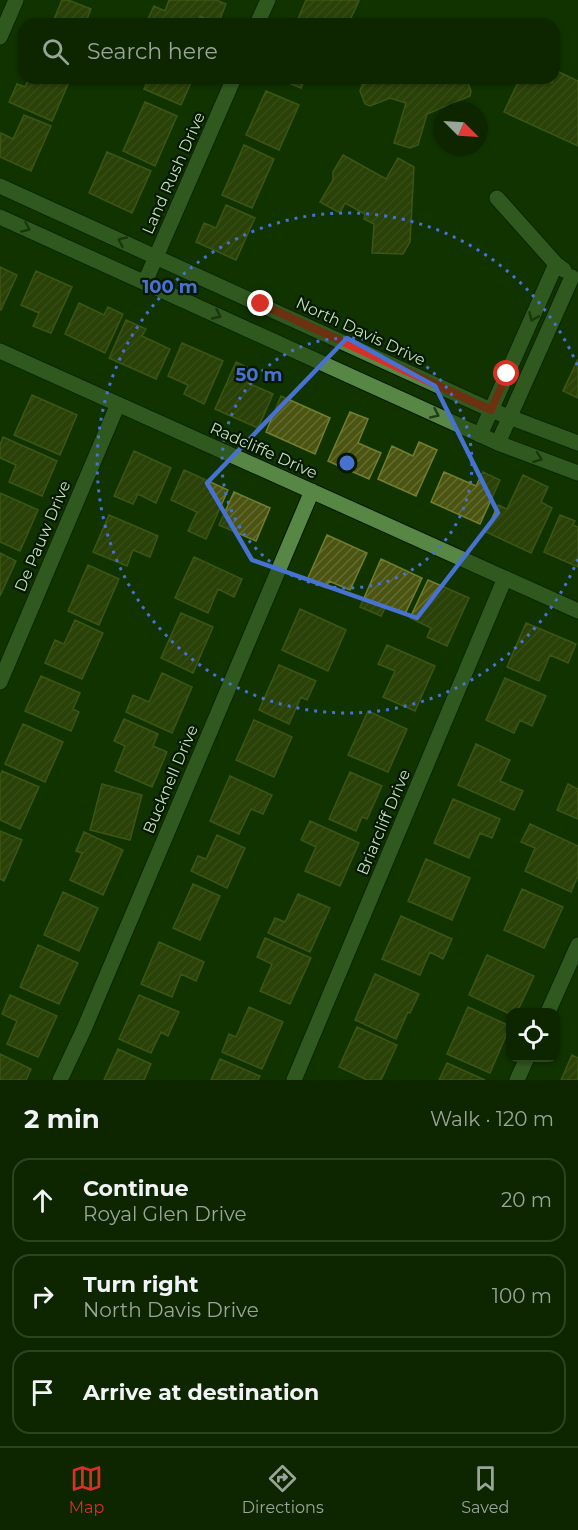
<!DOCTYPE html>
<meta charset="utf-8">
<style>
body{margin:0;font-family:Montserrat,sans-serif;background:#1b320f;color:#f1f3f6}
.controls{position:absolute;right:18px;bottom:18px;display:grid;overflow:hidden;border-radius:12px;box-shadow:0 2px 4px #0004}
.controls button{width:54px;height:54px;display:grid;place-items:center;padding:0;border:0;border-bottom:2px solid #2d4322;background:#0d2600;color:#f1f3f6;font:30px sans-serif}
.compass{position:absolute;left:434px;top:102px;width:54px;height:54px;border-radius:50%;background:#0d2600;box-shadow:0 2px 4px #0004;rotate:114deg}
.stop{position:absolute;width:18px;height:18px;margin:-14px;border:4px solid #d93025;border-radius:50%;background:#fff}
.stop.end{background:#d93025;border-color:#fff;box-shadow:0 2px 6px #0008}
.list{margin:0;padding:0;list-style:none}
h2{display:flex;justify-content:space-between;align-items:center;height:78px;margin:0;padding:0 24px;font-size:26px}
h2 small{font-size:20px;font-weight:400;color:#9aa599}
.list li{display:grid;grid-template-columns:39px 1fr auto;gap:18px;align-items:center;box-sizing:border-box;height:84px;margin:0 12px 12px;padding:0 12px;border:2px solid #2d4322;border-radius:18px}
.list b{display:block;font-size:22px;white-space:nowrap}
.list p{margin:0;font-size:20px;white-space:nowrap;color:#9aa599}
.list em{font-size:20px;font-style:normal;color:#9aa599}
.icon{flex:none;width:33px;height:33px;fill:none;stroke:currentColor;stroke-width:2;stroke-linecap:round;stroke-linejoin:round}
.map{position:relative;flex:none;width:578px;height:1080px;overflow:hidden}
.search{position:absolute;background:#0d2600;box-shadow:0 2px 4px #0004;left:18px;right:18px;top:18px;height:66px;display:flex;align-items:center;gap:15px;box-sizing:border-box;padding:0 21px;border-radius:18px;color:#9aa599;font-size:22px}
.sheet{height:366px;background:#0d2600}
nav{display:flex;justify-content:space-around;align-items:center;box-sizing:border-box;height:84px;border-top:2px solid #2d4322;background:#0d2600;font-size:16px;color:#9aa599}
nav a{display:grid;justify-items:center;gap:3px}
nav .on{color:#d93025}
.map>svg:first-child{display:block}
.building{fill:url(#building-hatch);stroke:#727f2c;stroke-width:1.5}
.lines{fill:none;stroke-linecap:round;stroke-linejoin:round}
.minor-casing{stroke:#031800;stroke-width:17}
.tertiary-casing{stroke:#031800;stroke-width:17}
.minor{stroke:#588745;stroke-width:15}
.tertiary{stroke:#588745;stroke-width:15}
.oneway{stroke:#223f19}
.route{stroke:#d93025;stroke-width:8}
.marked{fill:none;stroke:#4772d1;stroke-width:4.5;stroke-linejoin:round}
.ring{fill:none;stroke:#4772d1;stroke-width:3;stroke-dasharray:3 6}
.labels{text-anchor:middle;stroke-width:4.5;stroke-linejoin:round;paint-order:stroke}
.street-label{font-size:16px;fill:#c5dfbc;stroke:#051801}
.centre{fill:#4772d1;stroke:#051801;stroke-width:3}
.ring-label{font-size:18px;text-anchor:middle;font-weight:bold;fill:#4772d1;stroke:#051801;stroke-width:4.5;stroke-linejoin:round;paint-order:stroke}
</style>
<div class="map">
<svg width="578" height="1080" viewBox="0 0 578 1080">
<defs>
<pattern id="building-hatch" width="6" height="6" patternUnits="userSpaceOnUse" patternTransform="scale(1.5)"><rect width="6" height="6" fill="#4b5411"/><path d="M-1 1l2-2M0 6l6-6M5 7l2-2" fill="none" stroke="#636c32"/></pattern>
</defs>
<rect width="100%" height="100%" fill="#130"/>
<!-- building -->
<path class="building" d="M62,0H68L91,9L85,24H52Z
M169,0H216L226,4L218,24L200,16L197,24H154L147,21L154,6L165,11Z
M306,0H358L359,1L348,24H308L298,19Z
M557,71L578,81V146L504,112L520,78H542L552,83Z
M29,78H60L69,82L52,121L9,102L17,84L25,87Z
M149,78H193L181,105L144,89Z
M277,78H305L301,88Z
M377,78H466L471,91L470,96L427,114L418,145L410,148L394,143L406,103L390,98L370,106L365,104L360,91L362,85Z
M266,91L299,105L279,150L246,135Z
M145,102L177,116L155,166L123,151Z
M24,115L51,126L31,171L0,157L1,133L13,139Z
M244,145L274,159L252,208L222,195Z
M107,152L151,171L132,213L89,193Z
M343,155L386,179L398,158L414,167L410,242L403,254L372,253L374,224L364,219L365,214L345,203L340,213L320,202L333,180V172Z
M226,205L255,218L236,260L196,242L204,223L216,228Z
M0,267L17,275L1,310H0Z
M36,271L72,287L51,333L33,326L39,313L21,305Z
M79,303L104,315L108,307L123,314L105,353L65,334Z
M126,320L146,329L142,336L170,349L156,379L109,358Z
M182,343L223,361L204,404L184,394L188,385L168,376Z
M578,359V398L563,391Z
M236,362L253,370L248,383L273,394L258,428L215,409Z
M32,395L77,415L60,455L14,435Z
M281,396L330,418L315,454L266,432Z
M350,412L368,419L358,443L381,453L369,479L328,461Z
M3,437L57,461L42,496L9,482L16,465L0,458V445Z
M419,442L437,450L416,496L378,479L392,446L413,456Z
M134,451L171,468L156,503L138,494L133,504L114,496Z
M184,470L228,490L206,539L188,531L197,512L171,500Z
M444,472L476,486L483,472L500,480L480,524L431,502Z
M523,475L548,487L541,502L552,508L531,553L486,532L498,505L507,509Z
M234,492L270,508L256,541L219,525Z
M0,493L38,510L20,551L0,542Z
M109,515L158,536L150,557L133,550L127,566L93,552Z
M560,515L575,521L573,525L578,527V567L544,552Z
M327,535L367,553L350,590L329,581L326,588L307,580Z
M0,553L16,561L0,596Z
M194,557L242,579L234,597L218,589L208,613L175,598Z
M381,559L422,578L405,614L386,606L381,616L360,607Z
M88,565L119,579L99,625L68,611Z
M428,580L469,598L447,646L427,637L431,628L410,618Z
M300,609L346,630L328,671L282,650Z
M181,613L213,627L193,673L161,658Z
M75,620L103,633L82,679L45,663L55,640L64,644Z
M526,623L576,644L568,663L550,655L539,681L507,667Z
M387,645L435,666L415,711L383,697L395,671L378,664Z
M279,665L316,681L307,700L301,697L289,724L259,710Z
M162,673L192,687L172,733L126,712L133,695L149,702Z
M41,676L80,693L73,709L79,712L71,731L25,711Z
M505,678L546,696L532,726L520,720L514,733L486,720Z
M368,711L407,729L388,772L348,755Z
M124,719L158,734L153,746L167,752L152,787L115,771L125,746L114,741Z
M254,720L292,737L274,777L236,760Z
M23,724L63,742L45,782L5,764Z
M476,744L510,760L500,781L523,791L514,810L458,785Z
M2,771L39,787L20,829L0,820V776Z
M350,772L382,786L367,819L362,817L356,831L329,819Z
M230,776L272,795L263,814L251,809L239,834L210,821Z
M102,784L142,795L130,840L90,830Z
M568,784L578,789V819L557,810Z
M453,799L500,819L492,838L480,833L469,858L434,843Z
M310,821L359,843L340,886L305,871L316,847L301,840Z
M530,824L578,846V876L571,892L525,871L535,848L521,842Z
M0,831L22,840L4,881L0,879Z
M84,832L123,850L103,895L70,880L82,853L76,851Z
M217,835L245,848L227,888L191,871L198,856L206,859Z
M426,859L470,878L452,920L408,901Z
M193,884L220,896L200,940L173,928Z
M522,889L563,907L544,948L504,930Z
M63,892L98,908L79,951L44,935Z
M298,894L330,908L310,952L268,933L275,918L285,922Z
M401,916L452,939L443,959L430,952L420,975L382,959Z
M265,938L311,958L290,1004L260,991L272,964L257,957Z
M159,942L204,962L196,981L181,974L172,997L141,984Z
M38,945L78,963L59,1004L20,987Z
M487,955L534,976L517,1012H510V1014L469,995Z
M375,974L419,994L410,1013L408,1012L396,1039L355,1020Z
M10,995L57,1016L38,1057L7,1044L17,1021L2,1014Z
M139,995L179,1012L168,1036L161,1032L151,1053L119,1039Z
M249,1007L283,1022L262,1069L222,1052L229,1034L236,1037Z
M468,1007L510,1026L490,1073L447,1054Z
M357,1027L397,1045L381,1080H367L339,1067Z
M118,1049L151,1064L144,1080H104Z
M0,1054L31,1069L26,1080H0Z
M572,1055L578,1058V1080H561Z
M220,1059L260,1076L258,1080H211Z
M447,1063L485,1080H439Z"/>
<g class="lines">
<defs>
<path id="minor" d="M257,24L268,0
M0,37L16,0
M497,198L556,264L564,270
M145,282L234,78
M0,351L578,611
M480,435L556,264
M498,443L572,277
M0,682L118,404
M548,1012L578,945
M60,1080L84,1029L312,491
M294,1080L505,578
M517,1080L527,1058"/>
<path id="tertiary" d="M0,186L491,410L578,443
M0,217L498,443L578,473"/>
</defs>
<!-- minor casing -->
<use href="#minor" class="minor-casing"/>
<!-- tertiary casing -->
<use href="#tertiary" class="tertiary-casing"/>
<!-- minor -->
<use href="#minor" class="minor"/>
<!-- tertiary -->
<use href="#tertiary" class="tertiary"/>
</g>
<!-- one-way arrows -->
<defs><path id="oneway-chevron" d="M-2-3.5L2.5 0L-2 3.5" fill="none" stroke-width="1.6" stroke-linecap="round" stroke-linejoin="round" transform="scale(1.5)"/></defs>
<g class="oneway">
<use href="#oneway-chevron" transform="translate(26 228) rotate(24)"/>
<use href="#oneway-chevron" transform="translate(122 241) rotate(-156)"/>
<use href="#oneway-chevron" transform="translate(217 315) rotate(25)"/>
<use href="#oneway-chevron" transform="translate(533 317) rotate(114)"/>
<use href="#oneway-chevron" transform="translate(435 414) rotate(25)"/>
<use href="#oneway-chevron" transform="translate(538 458) rotate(20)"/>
</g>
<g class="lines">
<!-- route -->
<path class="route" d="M261,304L491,410L507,374"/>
</g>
<!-- marked area -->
<path d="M0 0H578V1080H0ZM347,338L435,386L498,513L417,618L252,560L207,483Z" fill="#130" fill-opacity=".55" fill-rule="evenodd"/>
<path class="marked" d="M347,338L435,386L498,513L417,618L252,560L207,483Z"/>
<!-- distance rings -->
<g class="ring">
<circle cx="347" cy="463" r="125"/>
<path d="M578 559A250 250 0 1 1 578 367"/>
</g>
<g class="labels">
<!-- street labels -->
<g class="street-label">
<text transform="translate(173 173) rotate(-66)" y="6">Land Rush Drive</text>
<text transform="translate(361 331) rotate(25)" y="6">North Davis Drive</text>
<text transform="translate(264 450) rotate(24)" y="6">Radcliffe Drive</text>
<text transform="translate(42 536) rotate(-67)" y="6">De Pauw Drive</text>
<text transform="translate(170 779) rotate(-67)" y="6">Bucknell Drive</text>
<text transform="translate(383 822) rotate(-67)" y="6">Briarcliff Drive</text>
</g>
</g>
<circle cx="347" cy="463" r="9" class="centre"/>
<g class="ring-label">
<text x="170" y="293">100 m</text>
<text x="259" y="381">50 m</text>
</g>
</svg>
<div class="controls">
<button><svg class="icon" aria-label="locate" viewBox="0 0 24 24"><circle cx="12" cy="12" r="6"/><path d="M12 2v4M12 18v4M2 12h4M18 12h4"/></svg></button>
</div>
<svg class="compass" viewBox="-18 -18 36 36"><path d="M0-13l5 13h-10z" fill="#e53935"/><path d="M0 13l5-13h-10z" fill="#9aa599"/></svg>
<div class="stop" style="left:507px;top:374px"></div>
<div class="stop end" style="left:261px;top:304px"></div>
<div class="search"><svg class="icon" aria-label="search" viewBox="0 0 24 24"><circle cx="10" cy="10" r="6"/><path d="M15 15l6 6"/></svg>Search here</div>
</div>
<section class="sheet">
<h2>2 min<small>Walk · 120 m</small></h2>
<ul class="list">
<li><svg class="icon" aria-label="ahead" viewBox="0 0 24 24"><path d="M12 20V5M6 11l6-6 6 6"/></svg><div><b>Continue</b><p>Royal Glen Drive</p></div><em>20 m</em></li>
<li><svg class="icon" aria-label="right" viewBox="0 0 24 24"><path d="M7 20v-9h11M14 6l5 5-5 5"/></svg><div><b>Turn right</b><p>North Davis Drive</p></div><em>100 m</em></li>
<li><svg class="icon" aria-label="arrive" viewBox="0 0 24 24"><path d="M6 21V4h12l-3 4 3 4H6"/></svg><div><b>Arrive at destination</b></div></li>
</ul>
</section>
<nav>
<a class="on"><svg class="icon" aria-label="map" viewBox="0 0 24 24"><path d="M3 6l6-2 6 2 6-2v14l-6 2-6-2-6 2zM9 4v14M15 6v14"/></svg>Map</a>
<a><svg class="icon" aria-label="directions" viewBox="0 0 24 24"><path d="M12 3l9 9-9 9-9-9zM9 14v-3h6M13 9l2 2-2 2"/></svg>Directions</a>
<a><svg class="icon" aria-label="saved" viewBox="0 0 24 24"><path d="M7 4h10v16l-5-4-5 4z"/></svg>Saved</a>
</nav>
